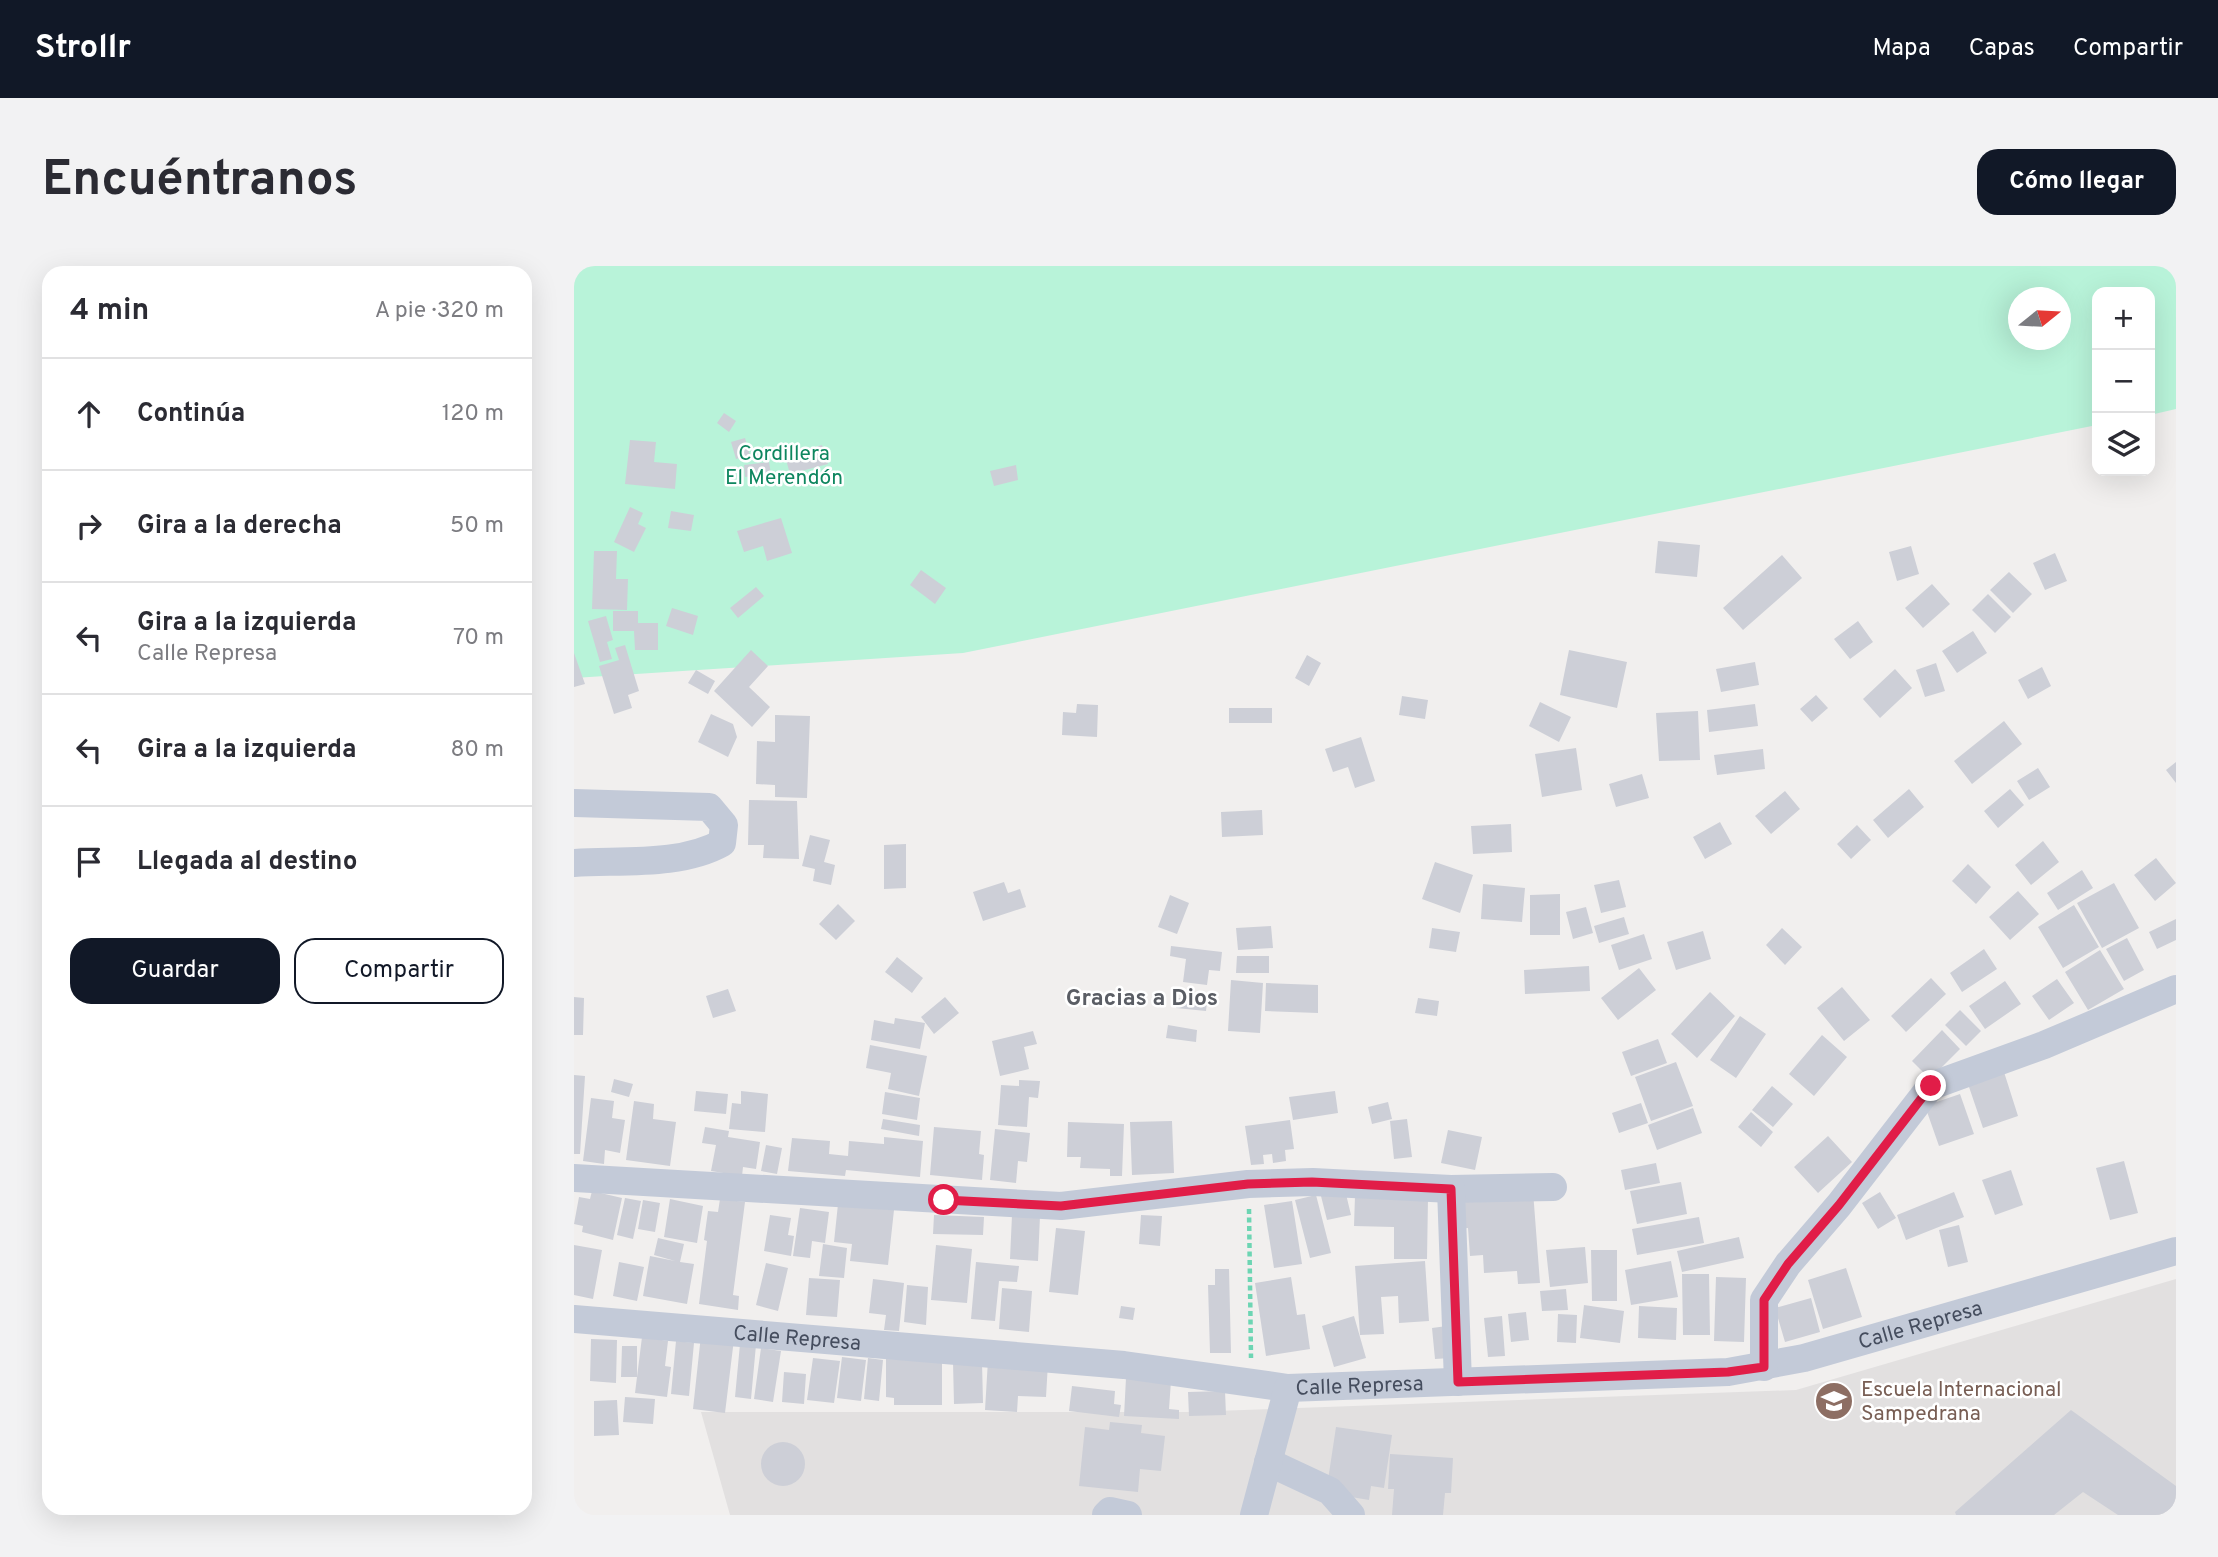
<!DOCTYPE html>
<html lang="es">
<meta charset="utf-8">
<style>
body{margin:0;font-family:Overpass,sans-serif;background:#f2f2f3;color:#2b2b33}
.controls{position:absolute;right:21px;top:21px;display:grid;overflow:hidden;border-radius:14px;box-shadow:0 7px 28px #0002}
.controls button{width:63px;height:63px;display:grid;place-items:center;padding:0;border:0;border-bottom:2px solid #e1e1e2;background:#fff;color:#2b2b33;font:35px sans-serif}
.compass{position:absolute;left:1434px;top:21px;width:63px;height:63px;border-radius:50%;background:#fff;box-shadow:0 7px 28px #0002;rotate:72deg}
.stop{position:absolute;width:21px;height:21px;margin:-16px;border:5px solid #e11d48;border-radius:50%;background:#fff}
.stop.end{background:#e11d48;border-color:#fff;box-shadow:0 2px 7px #0008}
.list{margin:0;padding:0;list-style:none}
h2{display:flex;justify-content:space-between;align-items:center;height:91px;margin:0;padding:0 28px;font-size:30px}
h2 small{font-size:23px;font-weight:400;color:#7c7c81}
.list li{display:grid;grid-template-columns:46px 1fr auto;gap:21px;align-items:center;box-sizing:border-box;height:112px;padding:0 28px;border-top:2px solid #e1e1e2}
.list b{display:block;font-size:26px;white-space:nowrap}
.list p{margin:0;font-size:23px;white-space:nowrap;color:#7c7c81}
.list em{font-size:23px;font-style:normal;color:#7c7c81}
.actions{display:flex;gap:14px;padding:21px 28px}
.actions a{flex:1;padding:16px 0;border:2px solid #111827;border-radius:21px;text-align:center;font-size:24px;color:#111827}
.actions .main{background:#111827;color:#fff}
.icon{flex:none;width:38px;height:38px;fill:none;stroke:currentColor;stroke-width:2;stroke-linecap:round;stroke-linejoin:round}
.map{position:relative;flex:none;width:1602px;height:1249px;overflow:hidden;border-radius:21px}
header{display:flex;align-items:center;gap:42px;box-sizing:border-box;height:98px;padding:0 35px;background:#111827;color:#fff}
header strong{font-size:33px}
nav{display:flex;gap:38px;margin-inline-start:auto;font-size:24px}
.intro{display:flex;align-items:center;justify-content:space-between;box-sizing:border-box;height:168px;padding:0 42px}
h1{margin:0;font-size:49px}
.button{padding:18px 32px;border-radius:21px;background:#111827;color:#fff;font-size:24px;font-weight:700}
main{display:flex;gap:42px;padding:0 42px}
aside{flex:1;background:#fff;border-radius:21px;box-shadow:0 7px 28px #0002}
.map>svg:first-child{display:block}
.education{fill:#e2e0e0}
.green{fill:#b8f3d9;fill-rule:evenodd}
.building{fill:#cdcfd7}
.lines{fill:none;stroke-linecap:round;stroke-linejoin:round}
.path{stroke:#6dd5b3;stroke-width:4.5;stroke-dasharray:5 3.5;stroke-linecap:butt}
.minor{stroke:#c3cad8;stroke-width:28}
.route{stroke:#e11d48;stroke-width:9}
.labels{text-anchor:middle;stroke-width:5;stroke-linejoin:round;paint-order:stroke}
.park-label{font-size:21px;fill:#0e865f;stroke:#fff}
.street-label{font-size:21px;fill:#454d5e;stroke:#fff}
.education-label{font-size:21px;fill:#785e54;stroke:#fff;text-anchor:start}
.neighbourhood-label{font-size:23px;font-weight:bold;fill:#5a5d64;stroke:#fff}
</style>
<header>
<strong>Strollr</strong>
<nav><a>Mapa</a><a>Capas</a><a>Compartir</a></nav>
</header>
<div class="intro"><h1>Encuéntranos</h1><a class="button">Cómo llegar</a></div>
<main>
<aside>
<h2>4 min<small>A pie · 320 m</small></h2>
<ul class="list">
<li><svg class="icon" aria-label="ahead" viewBox="0 0 24 24"><path d="M12 20V5M6 11l6-6 6 6"/></svg><div><b>Continúa</b></div><em>120 m</em></li>
<li><svg class="icon" aria-label="right" viewBox="0 0 24 24"><path d="M7 20v-9h11M14 6l5 5-5 5"/></svg><div><b>Gira a la derecha</b></div><em>50 m</em></li>
<li><svg class="icon" aria-label="left" viewBox="0 0 24 24"><path d="M17 20v-9H6M10 6l-5 5 5 5"/></svg><div><b>Gira a la izquierda</b><p>Calle Represa</p></div><em>70 m</em></li>
<li><svg class="icon" aria-label="left" viewBox="0 0 24 24"><path d="M17 20v-9H6M10 6l-5 5 5 5"/></svg><div><b>Gira a la izquierda</b></div><em>80 m</em></li>
<li><svg class="icon" aria-label="arrive" viewBox="0 0 24 24"><path d="M6 21V4h12l-3 4 3 4H6"/></svg><div><b>Llegada al destino</b></div></li>
</ul>
<div class="actions"><a class="main">Guardar</a><a>Compartir</a></div>
</aside>
<div class="map">
<svg width="1602" height="1249" viewBox="0 0 1602 1249">
<rect width="100%" height="100%" fill="#f1efee"/>
<!-- education -->
<path class="education" d="M1602,1013V1249H156L127,1146H613L1222,1124Z"/>
<!-- green -->
<path class="green" d="M0,0H1602V143L1576,149V26H1523V159L389,387L0,412ZM1444,32H1486V74H1444Z"/>
<!-- building -->
<path class="building" d="M150,147L162,155L155,166L143,157Z
M171,172L176,189L162,193L157,176Z
M56,174L82,176L80,196L103,198L101,223L51,218Z
M248,179L254,198L216,208L211,190Z
M195,196L197,208L171,211L170,199Z
M442,199L444,214L420,220L416,205Z
M56,241L69,247L64,258L72,262L60,286L40,276Z
M97,245L120,249L117,265L94,262Z
M207,252L218,287L193,295L189,280L170,286L163,265Z
M1084,275L1126,279L1123,311L1081,307Z
M1337,280L1345,308L1323,315L1315,286Z
M20,285H43L42,313H54L53,344L18,343Z
M1481,287L1493,315L1471,324L1459,297Z
M1208,289L1228,312L1169,364L1149,342Z
M347,304L372,322L361,338L336,319Z
M1435,306L1458,328L1439,347L1416,324Z
M1358,318L1376,338L1349,362L1331,342Z
M182,321L190,330L164,352L156,342Z
M1414,328L1437,351L1421,367L1398,344Z
M98,342L124,350L119,369L92,360Z
M39,345H64V357H84V384H61L60,365H39Z
M32,350L39,374L33,376L38,393L26,396L14,355Z
M1284,355L1299,376L1276,393L1260,373Z
M1399,365L1413,387L1383,407L1368,385Z
M51,379L65,425L54,429L58,442L40,448L25,400L45,394L41,382Z
M177,384L194,400L175,421L196,441L178,461L140,425Z
M995,384L1053,396L1043,442L986,429Z
M0,387L11,418L0,421Z
M733,389L747,397L735,420L721,412Z
M1181,396L1185,419L1147,426L1142,403Z
M1362,397L1371,425L1351,431L1342,404Z
M1468,401L1477,420L1454,433L1444,414Z
M1321,403L1338,422L1306,452L1289,433Z
M122,404L141,415L134,428L114,417Z
M1242,429L1254,442L1238,456L1226,443Z
M828,430L854,434L851,453L825,449Z
M966,436L997,451L985,476L955,460Z
M503,438L524,439L523,471L488,469L489,446L502,447Z
M1181,438L1184,460L1135,466L1133,444Z
M655,442H698V457H655Z
M1124,445L1126,494L1085,495L1082,447Z
M137,448L159,458L163,471L154,491L124,476Z
M201,449L236,450L233,532L201,531V519L182,518L183,475L201,476Z
M1430,455L1448,478L1398,518L1380,495Z
M787,471L801,515L781,522L774,501L759,506L751,483Z
M1002,482L1008,524L968,531L961,488Z
M1189,483L1191,503L1143,509L1140,489Z
M1602,496V517L1592,504Z
M1464,502L1476,521L1455,534L1443,515Z
M1068,508L1075,532L1042,541L1035,518Z
M1335,523L1350,541L1314,572L1299,554Z
M1436,523L1450,539L1424,562L1410,545Z
M1211,525L1226,543L1197,568L1181,550Z
M175,534L223,535L225,593L189,592L190,579H174Z
M688,544L689,569L648,571L647,546Z
M1146,556L1158,578L1131,593L1119,571Z
M937,558L938,586L899,588L897,560Z
M1283,559L1297,574L1277,593L1263,578Z
M236,569L256,574L250,596L261,599L257,619L239,615L241,603L228,600Z
M1469,575L1485,596L1457,619L1441,599Z
M332,578V622L310,623V579Z
M1582,592L1602,617L1581,635L1560,609Z
M861,596L899,609L886,647L848,633Z
M1394,598L1417,621L1402,638L1378,615Z
M1508,604L1519,622L1484,644L1473,627Z
M1045,614L1052,641L1027,647L1020,619Z
M430,616L434,627L446,623L452,641L409,655L399,626Z
M1540,617L1565,662L1528,682L1503,637Z
M909,618L951,622L948,656L907,653Z
M1444,625L1465,648L1436,674L1415,651Z
M986,628V669H956V629Z
M596,629L615,637L603,668L584,661Z
M264,638L281,655L262,674L245,658Z
M1500,639L1525,681L1489,702L1464,661Z
M1012,641L1019,667L999,673L992,646Z
M1050,651L1055,668L1025,677L1020,660Z
M1602,653V674L1583,683L1575,666Z
M697,660L699,682L664,684L662,662Z
M858,662L886,666L882,686L855,682Z
M1208,662L1228,681L1211,699L1192,679Z
M1129,665L1137,693L1102,704L1093,676Z
M1070,668L1078,693L1045,704L1037,679Z
M1553,672L1570,704L1550,715L1532,683Z
M597,680L648,686L646,705L635,704L633,719L609,716L612,693L596,690Z
M1410,683L1423,703L1388,726L1376,707Z
M1526,684L1550,723L1514,744L1491,706Z
M663,690H695V707H662Z
M323,691L349,712L338,727L311,706Z
M1015,700L1016,725L951,728L950,704Z
M1065,702L1082,724L1044,754L1027,732Z
M1357,712L1372,728L1332,766L1317,750Z
M1483,713L1500,737L1475,754L1458,730Z
M657,714L689,717L686,767L654,765Z
M1431,715L1447,738L1411,763L1395,740Z
M692,717L744,719V747L691,745Z
M1268,721L1296,754L1270,775L1243,742Z
M154,723L162,745L139,752L132,730Z
M1136,726L1161,750L1123,792L1097,768Z
M0,731L10,732L9,769H0Z
M371,731L385,747L360,768L347,751Z
M604,732L633,736L632,745L602,742Z
M844,732L865,735L863,750L841,747Z
M1386,744L1407,765L1392,780L1371,759Z
M1166,750L1192,768L1162,812L1136,794Z
M321,752L351,757L346,783L297,774L300,754L320,758Z
M594,759L623,764L622,776L592,772Z
M1368,764L1386,783L1356,813L1338,795Z
M459,765L463,778L450,781L455,803L426,810L418,775Z
M1248,769L1273,791L1240,830L1215,808Z
M1084,773L1093,797L1057,810L1048,786Z
M296,779L353,790L345,830L314,823L317,807L292,802Z
M1102,796L1119,840L1077,855L1061,811Z
M1430,806L1444,850L1409,862L1394,818Z
M0,809L11,810L6,888H0Z
M40,813L59,818L55,831L37,826Z
M445,814L466,815L464,832L455,831L453,861L424,859L427,819L445,820Z
M1198,820L1219,838L1199,861L1178,844Z
M122,825L154,828L152,848L120,845Z
M167,825L194,828L191,866L155,863L158,837L167,838Z
M761,825L764,847L719,854L715,831Z
M311,826L346,832L343,854L308,848Z
M1386,828L1400,868L1365,880L1351,840Z
M17,832L40,835L38,852L51,854L46,887L31,884L30,898L9,895Z
M60,835L80,838L79,853L102,856L96,900L52,894Z
M814,836L818,853L798,858L794,841Z
M1067,837L1074,857L1045,867L1038,847Z
M1119,842L1128,867L1083,884L1074,859Z
M1177,846L1199,866L1187,881L1164,861Z
M309,853L346,859L345,870L307,863Z
M833,853L838,891L820,893L816,855Z
M716,854L720,883L711,884L712,895L699,897L698,888L689,889L690,898L677,899L671,860Z
M598,855L600,907L558,909L556,856Z
M494,856L550,858L548,910H536V903L506,902L507,891H493Z
M131,861L155,865L154,871L186,876L182,903L169,901L168,910L137,905L142,879L128,877Z
M360,861L407,865L405,888L410,889L408,914L356,909Z
M421,863L456,867L453,896L444,895L442,917L416,914Z
M874,864L908,871L901,904L867,897Z
M1254,870L1278,896L1244,927L1220,901Z
M310,871L349,875L346,911L272,904L271,910L214,905L218,872L256,875L255,888L274,890L275,875L310,878Z
M192,879L208,882L203,908L187,905Z
M1550,895L1564,947L1536,954L1522,902Z
M1082,897L1086,917L1051,924L1047,904Z
M1437,904L1449,939L1421,949L1408,914Z
M1107,916L1113,948L1063,958L1056,925Z
M771,924L777,949L753,954L747,930Z
M18,925L48,932L39,974L8,966L9,960L0,958L5,931L16,933Z
M959,925L966,1017L944,1018L943,1005L910,1007L909,989L896,990L894,962L883,963L880,930Z
M1306,926L1322,952L1304,963L1288,937Z
M1380,926L1390,951L1332,974L1323,949Z
M742,929L757,987L736,992L721,934Z
M781,930L854,932L853,993H820V961L780,960Z
M51,932L67,935L59,973L43,969Z
M96,933L129,940L123,977L90,971Z
M146,933L171,936L159,1029L165,1030L164,1044L125,1038L133,975L130,974L134,945L144,946Z
M69,934L86,937L81,966L64,963Z
M718,935L728,998L700,1002L690,939Z
M264,938L320,944L314,999L276,995L278,978L260,976Z
M226,942L255,946L251,977L238,975L236,992L219,990Z
M196,949L217,952L214,969L220,970L217,990L190,985Z
M360,949L410,951L409,969L359,968Z
M438,949L466,950L464,995L436,993Z
M567,949L588,950L586,980L565,978Z
M1125,951L1130,977L1063,989L1058,963Z
M1385,959L1394,996L1374,1001L1365,964Z
M482,962L511,965L504,1029L475,1026Z
M1165,971L1170,992L1108,1006L1103,985Z
M84,972L110,978L106,996L120,998L113,1038L69,1030L76,990L101,995L80,989Z
M249,978L273,982L270,1012L245,1010Z
M0,979L28,984L19,1033L0,1029Z
M362,979L398,983L393,1037L357,1034Z
M1011,981L1014,1017L976,1021L972,984Z
M1017,984H1043V1035H1018Z
M851,995L855,1055L825,1057L824,1030L807,1031L810,1068L786,1069L781,1000Z
M1097,995L1104,1031L1057,1039L1051,1004Z
M45,996L70,1001L63,1035L39,1030Z
M402,996L445,1000L443,1016L425,1015L421,1055L397,1053Z
M192,997L214,1002L204,1045L182,1039Z
M1272,1002L1288,1051L1249,1063L1234,1014Z
M641,1003H655L657,1087H636L634,1019H641Z
M1108,1008H1135L1136,1069H1109Z
M717,1011L723,1049L731,1048L736,1083L692,1090L681,1017Z
M1142,1011L1172,1012L1170,1076L1140,1075Z
M235,1012L266,1014L263,1051L232,1049Z
M299,1013L330,1017L325,1065L310,1064L312,1049L295,1047Z
M333,1019L354,1021L352,1059L330,1056Z
M428,1022L458,1025L455,1066L425,1063Z
M992,1023L994,1044L968,1045L966,1025Z
M1237,1032L1246,1066L1211,1076L1201,1042Z
M1010,1039L1050,1045L1046,1077L1006,1072Z
M547,1040L561,1042L559,1054L545,1052Z
M1065,1040L1103,1042L1102,1074L1064,1072Z
M952,1046L955,1074L937,1076L934,1048Z
M984,1048L1003,1049L1002,1077L983,1076Z
M780,1050L792,1092L760,1101L748,1060Z
M928,1050L931,1090L914,1091L910,1052Z
M873,1060L876,1092L861,1093L858,1062Z
M127,1069L160,1073L151,1147L119,1143Z
M68,1071L94,1075L91,1100L97,1101L93,1131L61,1127Z
M17,1073L43,1074L42,1117L16,1115Z
M102,1075L120,1077L115,1130L97,1128Z
M166,1078L182,1079L177,1133L161,1131Z
M48,1080H63V1111H47Z
M187,1082L207,1085L199,1136L180,1133Z
M268,1091L292,1094L287,1135L263,1132Z
M239,1092L266,1095L260,1137L233,1134Z
M294,1092L309,1094L305,1135L290,1133Z
M312,1093L368,1094V1139H320V1132L312,1131Z
M414,1094L474,1097L472,1131L444,1130L443,1146L411,1144Z
M379,1096H408L409,1137L380,1138Z
M210,1106L232,1108L230,1138L208,1136Z
M552,1112L597,1115L595,1143L605,1144V1153L550,1150Z
M498,1120L541,1125L540,1138L547,1139L545,1151L495,1145Z
M651,1125L652,1149L615,1150L614,1126Z
M51,1131L81,1133L79,1158L49,1156Z
M43,1134L45,1169L20,1170V1135Z
M1497,1144L1602,1220V1249H1544L1509,1226L1480,1249H1382L1381,1246Z
M536,1156L568,1159L567,1167L591,1170L587,1205L566,1203L564,1226L505,1220L511,1161L535,1164Z
M762,1161L818,1169L810,1222L797,1220L795,1234L765,1229L767,1216L754,1214Z
M187 1198a22 22 0 1 1 44 0a22 22 0 1 1-44 0Z
M816,1188L879,1192L877,1227H871L869,1249H818L820,1223H814Z"/>
<g class="lines">
<!-- path -->
<path class="path" d="M675,943L677,1092"/>
<!-- minor -->
<g class="minor">
<path d="M0,537L135,541L150,559L148,577C107,600 47,594 0,597"/>
<path d="M0,912L487,940L674,918L739,916L877,923L979,921"/>
<path d="M877,923L884,1116"/>
<path id="s1" d="M0,1053L550,1099L714,1122L1154,1106L1230,1092L1602,985"/>
<path d="M1190,1101V1034L1214,998L1265,939L1357,820L1470,779L1602,723"/>
<path d="M694,1196L756,1225L777,1249"/>
<path d="M532,1249L536,1245L554,1249"/>
<path d="M680,1249L714,1122"/>
</g>
</g>
<g class="lines">
<!-- route -->
<path class="route" d="M370,934L487,940L674,918L738,916L877,923L884,1116L1154,1106L1190,1101V1034L1214,998L1265,939L1357,820"/>
</g>
<!-- icons -->
<defs>
<symbol id="school-disc" viewBox="-11 -11 22 22"><circle r="9.5" fill="#8d6e63" stroke="#fff"/><path d="M0-5L7-2L0 1L-7-2ZM-4 1L0 2.5L4 1V4Q0 6-4 4Z" fill="#fff"/></symbol>
</defs>
<g fill-rule="evenodd">
<use href="#school-disc" x="1238" y="1113" width="44" height="44"/>
</g>
<g class="labels">
<!-- park labels -->
<g class="park-label">
<text x="210" y="194">Cordillera<tspan x="210" dy="24">El Merendón</tspan></text>
</g>
<!-- street labels -->
<g class="street-label">
<text dy="7" stroke="none"><textPath href="#s1" startOffset="1356">Calle Represa</textPath></text>
<text dy="7" stroke="none"><textPath href="#s1" startOffset="224">Calle Represa</textPath></text>
<text dy="7" stroke="none"><textPath href="#s1" startOffset="789">Calle Represa</textPath></text>
</g>
<!-- education labels -->
<g class="education-label">
<text x="1287" y="1130">Escuela Internacional<tspan x="1287" dy="24">Sampedrana</tspan></text>
</g>
<!-- neighbourhood labels -->
<g class="neighbourhood-label">
<text x="568" y="739">Gracias a Dios</text>
</g>
</g>
</svg>
<div class="controls">
<button>+</button>
<button>−</button>
<button><svg class="icon" aria-label="layers" viewBox="0 0 24 24"><path d="M12 4l9 5-9 5-9-5zM3 14l9 5 9-5"/></svg></button>
</div>
<svg class="compass" viewBox="-18 -18 36 36"><path d="M0-13l5 13h-10z" fill="#e53935"/><path d="M0 13l5-13h-10z" fill="#7c7c81"/></svg>
<div class="stop" style="left:370px;top:934px"></div>
<div class="stop end" style="left:1357px;top:820px"></div>
</div>
</main>
